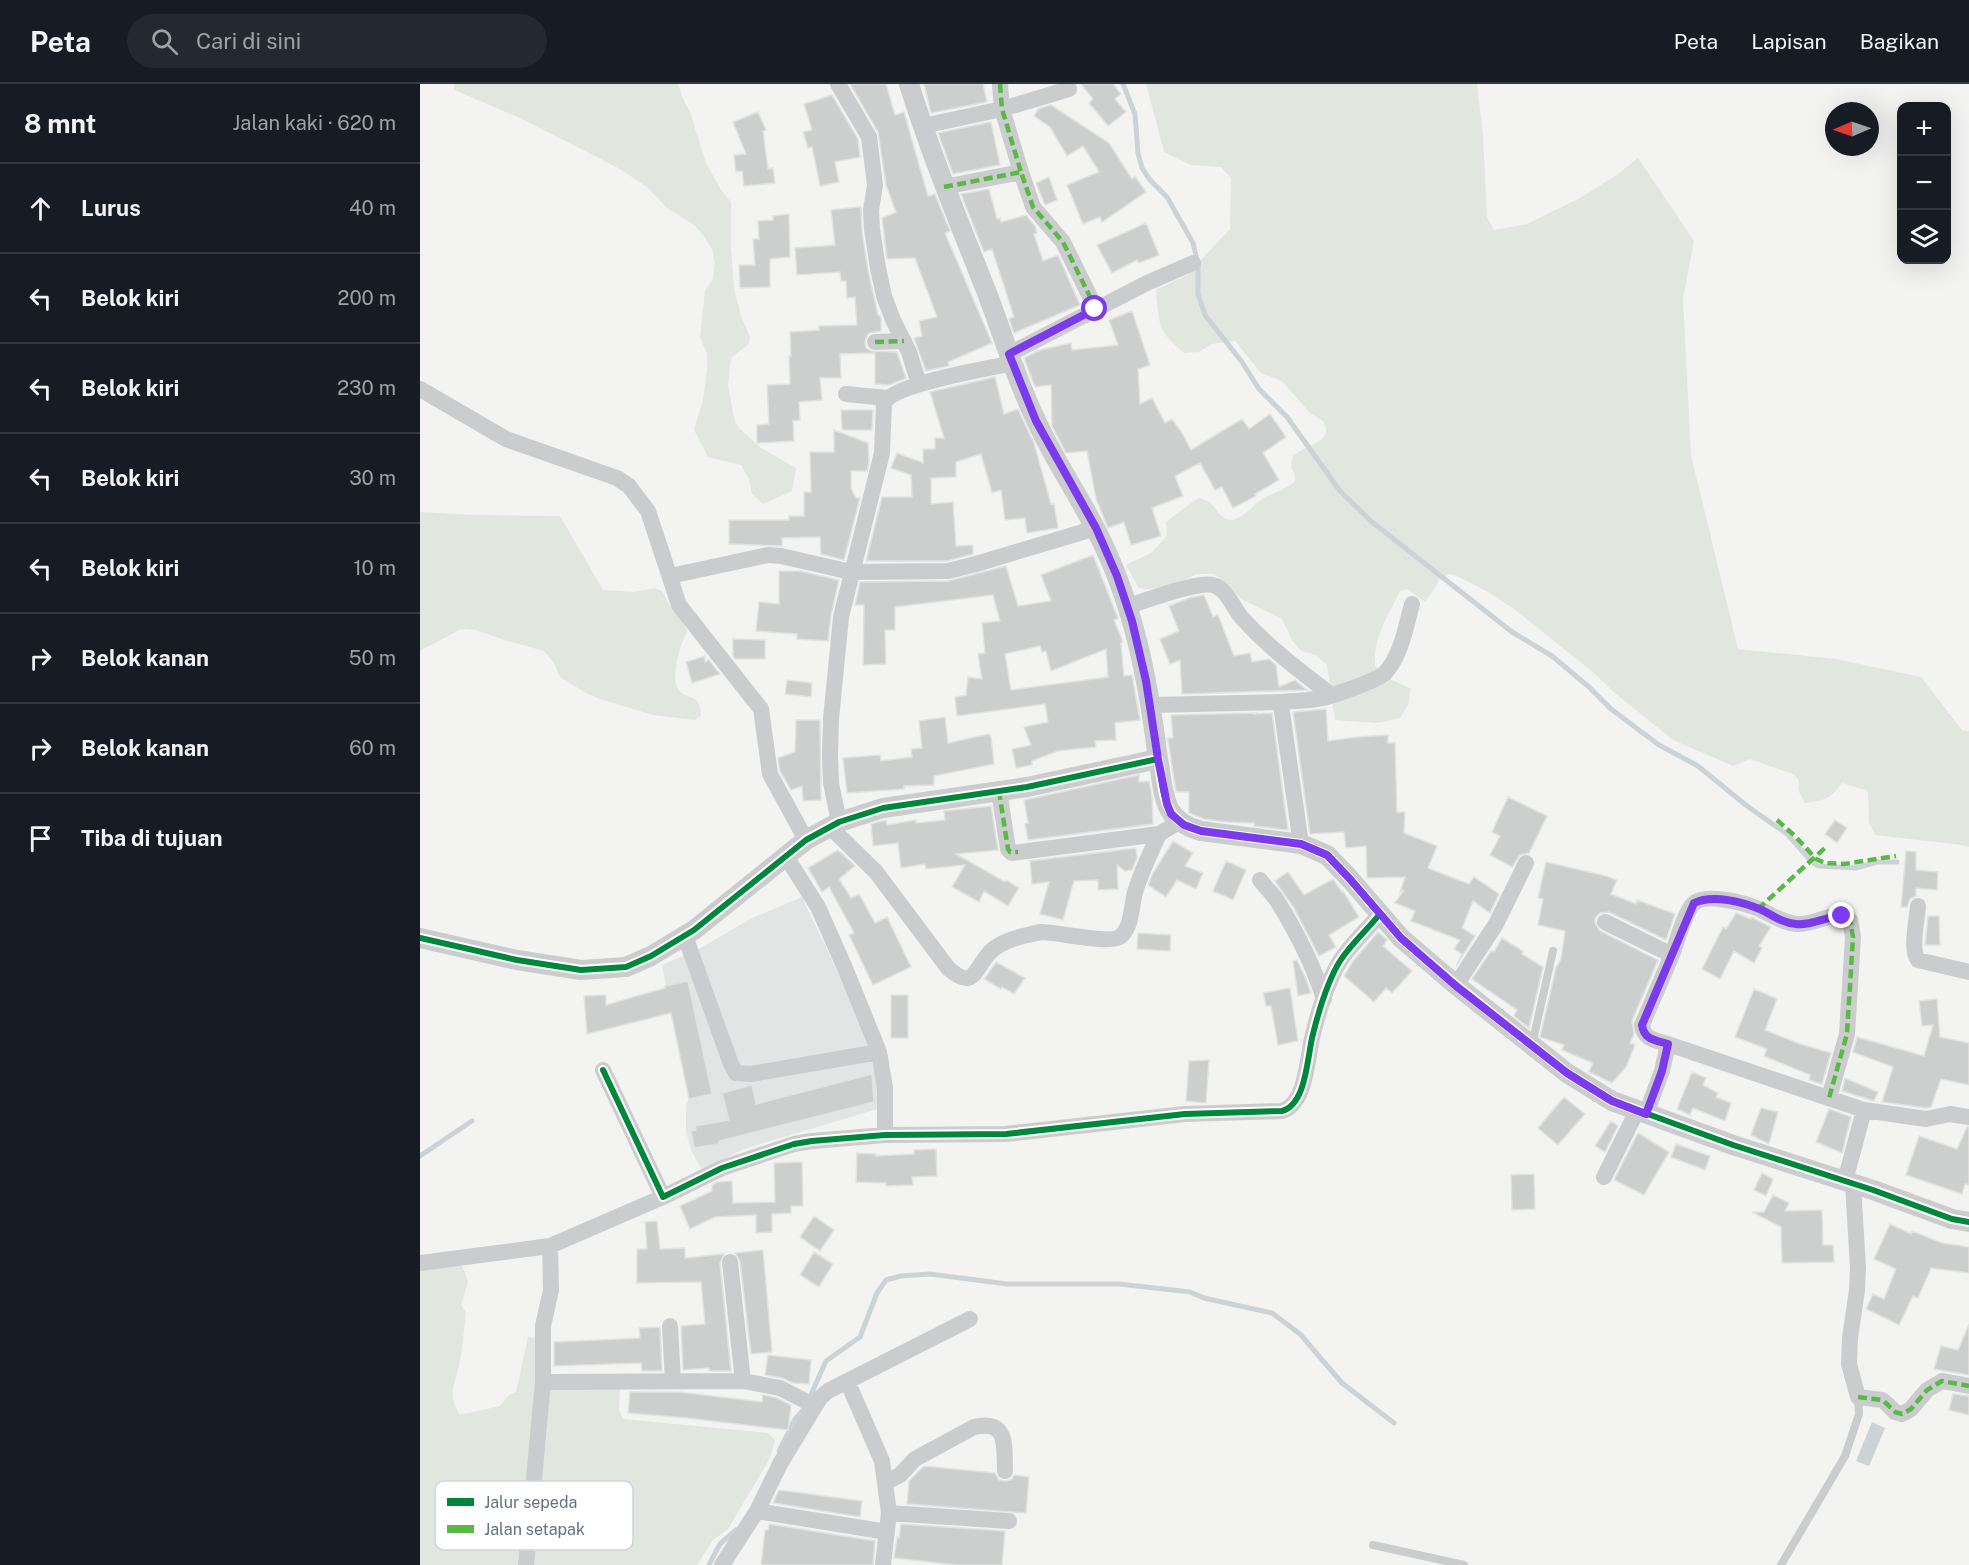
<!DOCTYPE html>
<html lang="id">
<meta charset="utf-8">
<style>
body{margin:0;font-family:"Public Sans",sans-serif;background:#242831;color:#f1f3f6}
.controls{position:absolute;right:18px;top:18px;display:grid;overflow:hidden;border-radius:12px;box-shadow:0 6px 24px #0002}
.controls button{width:54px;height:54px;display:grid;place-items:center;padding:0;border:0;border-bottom:2px solid #363941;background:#171b24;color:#f1f3f6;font:30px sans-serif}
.compass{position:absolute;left:1405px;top:18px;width:54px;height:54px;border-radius:50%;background:#171b24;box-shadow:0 6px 24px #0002;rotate:268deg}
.stop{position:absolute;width:18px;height:18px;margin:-14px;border:4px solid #7c3aed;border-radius:50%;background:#fff}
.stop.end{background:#7c3aed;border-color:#fff;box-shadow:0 2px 6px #0008}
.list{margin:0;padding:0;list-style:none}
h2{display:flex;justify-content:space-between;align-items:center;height:78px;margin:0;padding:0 24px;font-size:26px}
h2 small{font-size:20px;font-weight:400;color:#9ea1a6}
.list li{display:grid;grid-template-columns:39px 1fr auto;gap:18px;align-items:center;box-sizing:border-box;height:90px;padding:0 24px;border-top:2px solid #363941}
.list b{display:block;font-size:22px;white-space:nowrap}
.list em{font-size:20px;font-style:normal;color:#9ea1a6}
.icon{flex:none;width:33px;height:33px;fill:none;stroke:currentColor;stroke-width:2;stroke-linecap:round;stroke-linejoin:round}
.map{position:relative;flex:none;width:1549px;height:1481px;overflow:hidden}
header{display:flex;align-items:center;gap:36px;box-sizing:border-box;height:84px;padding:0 30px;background:#171b24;border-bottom:2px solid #363941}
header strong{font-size:28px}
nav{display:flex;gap:33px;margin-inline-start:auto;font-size:21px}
.search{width:420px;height:54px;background:#242831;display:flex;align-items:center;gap:15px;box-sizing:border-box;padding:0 21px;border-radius:33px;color:#9ea1a6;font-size:22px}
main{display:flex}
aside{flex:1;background:#171b24}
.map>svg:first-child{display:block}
.built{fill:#e3e5e4}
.green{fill:#e1e6df}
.water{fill:#ccd3d6}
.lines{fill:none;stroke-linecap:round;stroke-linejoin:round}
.stream{stroke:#ccd3d6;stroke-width:5}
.building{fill:#cdcfcf;stroke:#e2e3e1;stroke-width:1.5;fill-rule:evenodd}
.service{stroke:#cbcccd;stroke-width:8}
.minor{stroke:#cbcccd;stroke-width:16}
.tertiary{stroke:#cbcccd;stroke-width:20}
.quiet{stroke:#58b947;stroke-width:4.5;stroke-dasharray:9 4.5;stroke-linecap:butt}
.cycleway-casing{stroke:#fff;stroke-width:10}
.cycleway{stroke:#00873e;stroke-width:6}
.route{stroke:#7c3aed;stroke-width:8}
.key{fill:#fff;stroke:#d0d5da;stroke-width:1.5}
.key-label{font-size:16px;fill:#637282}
</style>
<header>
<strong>Peta</strong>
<div class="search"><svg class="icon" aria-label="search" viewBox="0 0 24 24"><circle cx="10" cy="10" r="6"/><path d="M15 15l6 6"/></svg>Cari di sini</div>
<nav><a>Peta</a><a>Lapisan</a><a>Bagikan</a></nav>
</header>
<main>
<aside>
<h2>8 mnt<small>Jalan kaki · 620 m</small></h2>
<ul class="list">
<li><svg class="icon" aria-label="ahead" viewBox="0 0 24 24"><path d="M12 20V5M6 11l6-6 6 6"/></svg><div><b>Lurus</b></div><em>40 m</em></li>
<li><svg class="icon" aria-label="left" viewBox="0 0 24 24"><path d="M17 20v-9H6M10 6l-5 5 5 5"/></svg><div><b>Belok kiri</b></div><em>200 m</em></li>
<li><svg class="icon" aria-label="left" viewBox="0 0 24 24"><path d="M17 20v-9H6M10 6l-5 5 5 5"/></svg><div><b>Belok kiri</b></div><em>230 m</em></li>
<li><svg class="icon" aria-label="left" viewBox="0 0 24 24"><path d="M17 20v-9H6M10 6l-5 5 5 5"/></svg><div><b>Belok kiri</b></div><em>30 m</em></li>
<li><svg class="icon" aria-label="left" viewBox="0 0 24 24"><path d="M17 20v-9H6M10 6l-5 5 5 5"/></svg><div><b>Belok kiri</b></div><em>10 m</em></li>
<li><svg class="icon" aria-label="right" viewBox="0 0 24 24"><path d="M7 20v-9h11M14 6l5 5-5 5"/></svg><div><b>Belok kanan</b></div><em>50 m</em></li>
<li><svg class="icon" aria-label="right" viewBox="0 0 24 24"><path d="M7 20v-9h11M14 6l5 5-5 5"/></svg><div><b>Belok kanan</b></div><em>60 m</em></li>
<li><svg class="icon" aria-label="arrive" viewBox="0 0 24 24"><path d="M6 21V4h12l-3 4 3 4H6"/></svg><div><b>Tiba di tujuan</b></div></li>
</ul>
</aside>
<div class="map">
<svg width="1549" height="1481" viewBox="0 0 1549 1481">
<rect width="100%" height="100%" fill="#f3f4f1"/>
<!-- built -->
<path class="built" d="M382,813L433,920L462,1001L461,1024L324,1065L282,1086L272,1068L266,1048V1021L269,1015L242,881L279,865L330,835Z"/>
<!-- green -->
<path class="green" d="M34,0H258L263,15L270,28L286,79L301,106L311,118V164L314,205L321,232L330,253L329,260L311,274L308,302L315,338L319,344L341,364L376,384L372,407L343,420L332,410L329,395L321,381L288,373L274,346L283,316L287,286V270L280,253L285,207L293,194L295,179L292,165L284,152L274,141L247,124L227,103L200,85L100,34L34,6Z
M726,0H1057L1063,51L1067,133L1074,146L1107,140L1160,114L1198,90L1218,74L1274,157L1263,215L1271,371L1318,565L1416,575L1501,593L1542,646L1549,647V763L1542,761L1455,751L1449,738L1448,707L1422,699C1409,716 1406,716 1385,719L1378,706L1379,697L1375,691L1330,675L1313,682L1253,656L1196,610L1174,589L1094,525L1068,508L1035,491L1028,490L1021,494L1005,518L987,505L980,507C968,532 953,553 955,582L966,593L991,605L988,621L980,634L957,639L915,636L907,581L896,571L881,567L872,556L862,535L821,515L805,498L794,490H777L749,503L727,505L719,504L706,481L731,469L747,452L746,438L778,414C797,417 794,430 807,435C817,440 831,424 838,418C850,409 864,407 875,397V390L871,383L873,371L901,356L906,350V344L903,337L890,329L862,297L841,289L815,257L792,260L779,268L764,269C737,247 739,239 736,206L767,191L810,145L811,94L801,83L771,81L744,68Z
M0,428L53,431L140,432L183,506L214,508L235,504L242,507L250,522L256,527L265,541L267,549C260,559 251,593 258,605C265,617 281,607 281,632L275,636L233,631L180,615L166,609L140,593L134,579L124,567L84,556L56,546L41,545L0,567Z
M39,1172L48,1198L41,1221L46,1228C44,1245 43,1263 39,1281C35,1301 27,1311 40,1331L80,1322L89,1311L96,1308L108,1253L116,1254L119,1296L200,1305L199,1326L203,1335L348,1349L355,1356L350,1374L308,1445L293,1456L277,1481H0V1175Z"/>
<!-- water -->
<path class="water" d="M1452,1338L1465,1344L1449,1382L1436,1377Z"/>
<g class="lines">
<!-- stream -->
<path class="stream" d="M703,0L715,30L718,69L722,84L730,96L747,113L773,159L778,180V210L785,231L822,278L839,305L867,333L920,407L952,438L1092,548L1132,572L1169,603L1191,625L1239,661L1278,682L1327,722L1367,750L1392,778L1398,782L1436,784L1457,778H1477
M0,1072L52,1037
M359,1367L375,1335L385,1324L406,1277L440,1253L457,1209L466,1196L481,1192L510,1190L587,1200H699L770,1208L784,1214L852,1229L880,1250L922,1299L974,1339
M289,1481L300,1460L316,1446"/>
</g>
<!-- building -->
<path class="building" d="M430,0H466L475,31L484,28L508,112L515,110L530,147L525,149L572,259L528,278L529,282L506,287L494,254L502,252L499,237L517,233L495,174L467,175L462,134L476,128L466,101L458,48Z
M504,0H563L567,18L511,29Z
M661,0H693L701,10L695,15L706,28L688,42L669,19L673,15Z
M412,11L438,55L440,73L415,78L419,98L400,102L392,63L388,64L383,48L392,46L384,20Z
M631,21L689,59L712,95L715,92L726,108L682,138L680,133L663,140L647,101L679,88L663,62L647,72L630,43L614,32L618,25Z
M338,28L346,46L343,47L348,85L353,84L355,99L324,102L322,87L316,88L314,71L326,70L313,38Z
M571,38L580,81L533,90L518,49Z
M629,93L637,116L625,121L616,99Z
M569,105L577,135L580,134L581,138L606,131L615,142L617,149L614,150L623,177L638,171L660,221L594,249L589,235L594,233L572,165L564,168L541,110Z
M438,123H441L442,147L448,186L458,231L461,233V247L449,249L446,254L445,259L446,264L451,267L477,268L486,294L470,301L455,300V269L420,270L421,294H400L402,316L379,318L380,336L373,337L374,357L337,359V341L349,340L347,301L370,300L369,272H371L370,248L399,246V242L437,241L435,213L427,214L426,197H421L420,188L377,191L375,164L415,161L411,126Z
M369,130L370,173L350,175V203L320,204L319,181H335L333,155H339L338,137L353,136V132Z
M726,139L739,171L719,179L717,176L692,189L677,161Z
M712,227L730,281L718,285L720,320L732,314L745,339L752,335L762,349L771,366L822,335L829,345L850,330L866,353L843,369L859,396L835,410L836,412L813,424L802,403L795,406L780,379L755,392L763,412L732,424L741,452L711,461L704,438L688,444L676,415L667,367L646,369L632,342L631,301L615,303L604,274L620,266L651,259L652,266L698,261L689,236Z
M575,293L584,330L598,325L614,359L631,420L634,419L638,444L607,449L605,434L585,436L581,406L572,409L561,370L536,378V393L511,394V420L533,418L536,462L553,461V470L527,477H446L462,413H492L491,391L471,384L477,369L503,379V365H515V354H524L510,308Z
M421,326H453L452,346H422Z
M414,346L448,359L449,378L447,387H431V404L436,414H440L424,476L401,470L400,453L362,454V462L309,460V436H369V432H384V408H391L390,368H414Z
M673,471L698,534L694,536L703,558L701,559L704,592L712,591L720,636L695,639L696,656L675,657L676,663L638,667L612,677V681L596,684L592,665L611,661L604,643L628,638L625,620L537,632L535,613L546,611L548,593L562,595L558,570L565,569L562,539L580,537L573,511L475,523V546H465L466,580L443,581L444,521H435L440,498L528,497L586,482L598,522L631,517L621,491ZM620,562L622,568L626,567L631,587L686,565L688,593L591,606L585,570Z
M359,487H380L419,496L411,531L408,557L377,555V550L336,547L339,518L359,520Z
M784,511L793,533L798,531L814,572L830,569L832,578L849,575L856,581L859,603L875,596L887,606L762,610L760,576L750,580L740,555L759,547L749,522L769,514Z
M313,555L345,556V575H315L313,572Z
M285,572V578L289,576L300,590L272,599L266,578Z
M367,596L392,599L391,613L365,610Z
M906,625L908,657L937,653L968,651V659H975L977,728H985L984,749L1017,762L1008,784L1049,800L1054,793L1079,810L1070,829L1053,817L1042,844L1055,852L1036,882L1042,870L1034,865L1040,856L991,837L995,827L975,819L984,806L980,808L985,793L947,794L946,762L926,764L924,748L890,750L873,628Z
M837,629L834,630L852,629L868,746L834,742V739L807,738L784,735L769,729V708H756L748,656L747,654H753L751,631Z
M525,633L528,659L569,650L571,653L574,680L514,692V701L484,702V705L427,709L423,674L460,671L461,677L492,673L491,665L502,664L499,637Z
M376,636H400L401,716L383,717L382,702L371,706L360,687L358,674L375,668Z
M719,691V698L729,697L732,712L733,740L608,756L605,740L608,739L604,716Z
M1088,713L1127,732L1109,769L1100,771L1092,783L1070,771L1080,752L1072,748Z
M571,722L578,766L536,770L585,798L586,796L599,804L588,822L564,807L559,818L532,803L545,781L506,785L505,780L481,784L478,759L453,762L451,740L466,736L467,741L496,736V739L525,736L524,727Z
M1415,736L1427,744L1417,759L1405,750Z
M753,757L773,769L765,782L783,789L776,805L757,796L746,813L728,801L733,789Z
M716,764L717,774L712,786L705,787L697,781L698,805L678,806V796L654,797L643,836L620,830L629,798L612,800L610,777Z
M418,766L435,782L419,795L431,814L439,810L455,839L467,833L491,883L453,901L429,851L434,849L409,803L402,808L388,784Z
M1486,767L1496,768V786L1518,788L1517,806L1496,804V812L1490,815L1487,823H1481Z
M806,777L826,786L813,816L793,807Z
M1126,778L1186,792L1197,796L1191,810L1216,820L1217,816L1255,830L1246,856L1189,828L1180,829L1175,834V839L1180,847L1238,876L1212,937L1214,950L1210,959L1215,961L1206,983L1192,999L1169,988L1173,979L1142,966L1144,961L1120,953L1136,884L1141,875L1145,847L1118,841L1123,815L1118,814Z
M868,788L884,811L913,795L922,808L923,807L939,833L909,851L916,863L899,872L874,824L855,797Z
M1316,829L1331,835L1332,833L1335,835L1351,843L1339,862L1342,864L1334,879L1314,867L1300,895L1282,885L1303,843L1306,845Z
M1508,832H1519L1520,861H1505Z
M958,848L967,856L963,862L992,887L972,909L966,904L954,918L924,892L933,877Z
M718,849L751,851L750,867L717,865Z
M1082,854L1103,867L1102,870L1123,883L1109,944L1094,932L1097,926L1052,895L1071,867L1074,868Z
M877,876L885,893L891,909L878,912L873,877Z
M576,878L605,894L594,910L582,903L581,905L564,895Z
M268,897L292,1010L269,1015L251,929L167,950L164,912L186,911V921L245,904V902Z
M870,904L878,957L858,961L851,922H846L843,909Z
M1334,905L1357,915L1345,946L1380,960L1411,969L1402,1000L1389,996L1390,991L1344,972L1347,965L1315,953Z
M471,911H488V954H471Z
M1517,915L1520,953L1549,959V1001L1521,995L1511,1023L1506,1024L1462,1018L1473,983L1433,968L1437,953L1504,972L1513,941L1502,942L1499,917Z
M789,976L786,1019L766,1017L769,977Z
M1272,988L1286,994L1283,1001L1298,1009L1296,1013L1311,1019L1305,1037L1273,1024L1270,1031L1257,1025Z
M452,990L454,1018L299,1057V1060L274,1064L271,1047L276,1046L275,1042L309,1036L302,1009L332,1001L336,1020Z
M1425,994L1458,1008L1454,1017L1422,1007Z
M1144,1013L1165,1030L1138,1061L1118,1044Z
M1341,1024L1358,1028L1349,1060L1331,1051Z
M1409,1025L1431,1033L1422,1069L1396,1058Z
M1191,1037L1198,1042L1185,1068L1175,1062Z
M1547,1043H1549V1101L1545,1100L1542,1110L1486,1091L1499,1052L1537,1065Z
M1218,1049L1249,1068L1224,1111L1194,1096Z
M1256,1060L1290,1072L1285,1086L1251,1073Z
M516,1065L517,1092L492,1093L493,1101L466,1102V1099L436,1098L437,1069L456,1070V1072L494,1070V1066Z
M382,1078L383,1122H371V1129L352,1130V1148L336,1149V1131L295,1133L270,1145L260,1122L292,1107V1101L297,1098L312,1097L313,1119L355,1118L354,1079Z
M1342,1089L1353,1095L1346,1112L1334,1106Z
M1114,1090L1115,1125L1092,1126L1091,1091Z
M1353,1111L1369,1119L1365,1127L1402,1126L1403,1161H1413L1414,1178L1362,1179L1361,1143L1332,1128H1344Z
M394,1132L414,1146L400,1167L380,1153Z
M237,1137L240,1165L265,1164V1174L304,1170L300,1179L311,1287H289V1284L263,1286L261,1242L285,1240L281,1198L217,1199V1165H227L225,1138Z
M1470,1140L1491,1150L1492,1147L1522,1159L1549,1163V1189L1511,1184L1498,1214L1493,1212L1479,1241L1446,1225L1453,1210L1464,1215L1476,1185L1454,1175Z
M343,1166L352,1268L331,1270L320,1177L315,1169Z
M394,1168L413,1180L399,1203L380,1191Z
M1549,1240V1291L1514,1285L1521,1262L1538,1266Z
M240,1243L242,1287H222L221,1279L134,1282V1258L220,1254L219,1244Z
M348,1271L391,1276L389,1300L373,1299L362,1294L345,1291Z
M210,1308H259L342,1318L343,1311L357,1314L371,1321L368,1346L267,1334L208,1329Z
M1533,1310L1549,1312V1331L1529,1326Z
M504,1382L575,1389L579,1396L585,1397L591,1396L594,1391L609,1393L606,1429L487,1420L489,1397Z
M359,1406L442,1417L440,1433L353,1419Z
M349,1440L455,1457L453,1481H341L345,1446H348Z
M481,1440L585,1447L582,1481H537L474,1474L477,1453L479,1454Z"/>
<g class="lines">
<!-- service -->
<path class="service" d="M1112,961L1133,867
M953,1461L1044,1481
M1361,1481L1425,1372L1439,1330L1438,1313"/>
<!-- minor -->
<path class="minor" d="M418,0L449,53L455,101L451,126L452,145L458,184L464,212L473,236L489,268L499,300
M580,0L582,25L601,88
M503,42L582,25L649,5
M524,103L601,88L613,123L643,158L676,225
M455,258L484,257
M589,270L727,199L773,179
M0,305L86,355L197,394L209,402L228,427L259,521L341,625L350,690L386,756
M426,310L467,314
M250,492L348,471L361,472L431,488L528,487L556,480L676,444
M708,522C725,517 777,497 793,501C808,505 813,525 823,535C849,564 880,587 911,611
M859,618C871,617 884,617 896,615C908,614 956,597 965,589C981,572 986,542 992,520
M731,621L859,618L861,621L881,760
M579,707L588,765L592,769L739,750L759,738
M419,738L411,699L410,672L411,635L421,533L462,369L464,319C475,299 568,285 593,279
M409,742L456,788L528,884C554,907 554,886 570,868C578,860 592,855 603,852C609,851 615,849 621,848C638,848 691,861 701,852C713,841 711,819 716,805C722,786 731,768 739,750
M365,771L398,823L425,884L459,968L465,1004V1051
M840,796C846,804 853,810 858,818C877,849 893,880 904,915
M1498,822C1497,837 1490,865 1498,876L1549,888
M1185,838L1252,871L1222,941C1224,956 1235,956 1248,960L1242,987L1226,1030
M265,852L311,980L316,989L331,990L459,968
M1252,871C1256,860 1265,828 1273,820C1284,808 1325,819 1339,825C1352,831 1363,839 1377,840C1394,842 1415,824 1430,836L1433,853L1427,950L1409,1014
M1036,901L1076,840L1106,779
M1248,960L1444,1026L1506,1035L1530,1030L1549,1033
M183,986L243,1113L302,1084L374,1060L392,1057L465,1051L586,1050L765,1030L862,1027C887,1020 887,972 893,950C899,926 907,898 920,877C931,860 947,846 959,831
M1184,1093L1217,1027
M1425,1097L1444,1026
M1433,1100L1438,1184L1437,1206L1430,1254L1429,1280L1438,1313L1462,1316L1467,1320L1475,1328L1482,1330L1491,1325L1507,1306L1522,1297L1549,1302
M310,1178L323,1297L360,1304L395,1322L401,1313L408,1307L550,1235
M0,1179L130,1162L243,1113
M250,1242L253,1297
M123,1298L323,1297
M428,1299L462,1377L469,1429L463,1481
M465,1399L480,1391L495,1375L554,1343C589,1335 584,1363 585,1387
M337,1427L467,1448
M469,1429L589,1437
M106,1481L123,1298V1242L131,1206L130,1162
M302,1481L337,1427L360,1380L395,1322"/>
<!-- tertiary -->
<path class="tertiary" d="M489,0C511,71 540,140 567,209C583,251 596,295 616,336C633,374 656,407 675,444C713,516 728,595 738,675
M0,854L97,876L161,886L206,883L231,872L274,846L386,756L419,738L463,724L607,703L738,675C745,711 741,736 781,747L881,760L907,771L929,794L981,854L1036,901L1147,989L1192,1017L1313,1061L1453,1106L1532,1135L1549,1138"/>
<!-- quiet -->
<path class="quiet" d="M580,0L582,25L601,88
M524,103L601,88L613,123L643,158L676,225
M455,258L484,257
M579,707L588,765L590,768H598
M1357,736L1375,752L1396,775L1405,779L1424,780L1476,772
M1338,825L1407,762
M1349,830C1359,836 1369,841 1380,841C1396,840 1416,825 1430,836L1433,853L1427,950L1409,1014
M1438,1313L1462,1316L1467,1320L1475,1328L1482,1330L1491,1325L1507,1306L1522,1297L1549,1302"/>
<defs>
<path id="cycleway" d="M0,854L97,876L161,886L206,883L231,872L274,846L386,756L419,738L463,724L607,703L738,675C745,711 741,736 781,747L881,760L907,771L929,794L981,854L1036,901L1147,989L1192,1017L1313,1061L1453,1106L1532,1135L1549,1138
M183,986L243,1113L302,1084L374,1060L392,1057L465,1051L586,1050L765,1030L862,1027C887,1020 887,972 893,950C899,926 907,898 920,877C931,860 947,846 959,831"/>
</defs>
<!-- cycleway casing -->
<use href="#cycleway" class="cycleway-casing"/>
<!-- cycleway -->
<use href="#cycleway" class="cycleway"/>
</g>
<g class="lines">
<!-- route -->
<path class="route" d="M675,225L589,270L616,337L676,444L697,492L712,537L726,597L738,675L747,720L751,730L764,741L781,747L881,760L907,771L929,794L981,854L1036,902L1147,989L1192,1017L1226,1030L1242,987L1248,960C1235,956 1224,956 1222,941L1274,819C1293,810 1323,818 1342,826C1353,832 1363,839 1376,840C1392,842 1406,832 1422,832"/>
</g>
<!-- legend -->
<rect x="15" y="1397" width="198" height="69" rx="9" class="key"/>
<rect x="27" y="1414" width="27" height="8" fill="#00873e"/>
<rect x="27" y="1441" width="27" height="8" fill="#58b947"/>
<g class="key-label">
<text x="64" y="1424">Jalur sepeda</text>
<text x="64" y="1451">Jalan setapak</text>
</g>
</svg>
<div class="controls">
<button>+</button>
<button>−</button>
<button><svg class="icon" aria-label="layers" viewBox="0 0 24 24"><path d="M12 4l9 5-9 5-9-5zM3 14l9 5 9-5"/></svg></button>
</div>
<svg class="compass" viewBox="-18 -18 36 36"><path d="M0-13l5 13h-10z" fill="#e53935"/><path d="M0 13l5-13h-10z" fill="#9ea1a6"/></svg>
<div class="stop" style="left:675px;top:225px"></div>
<div class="stop end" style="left:1422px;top:832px"></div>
</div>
</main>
